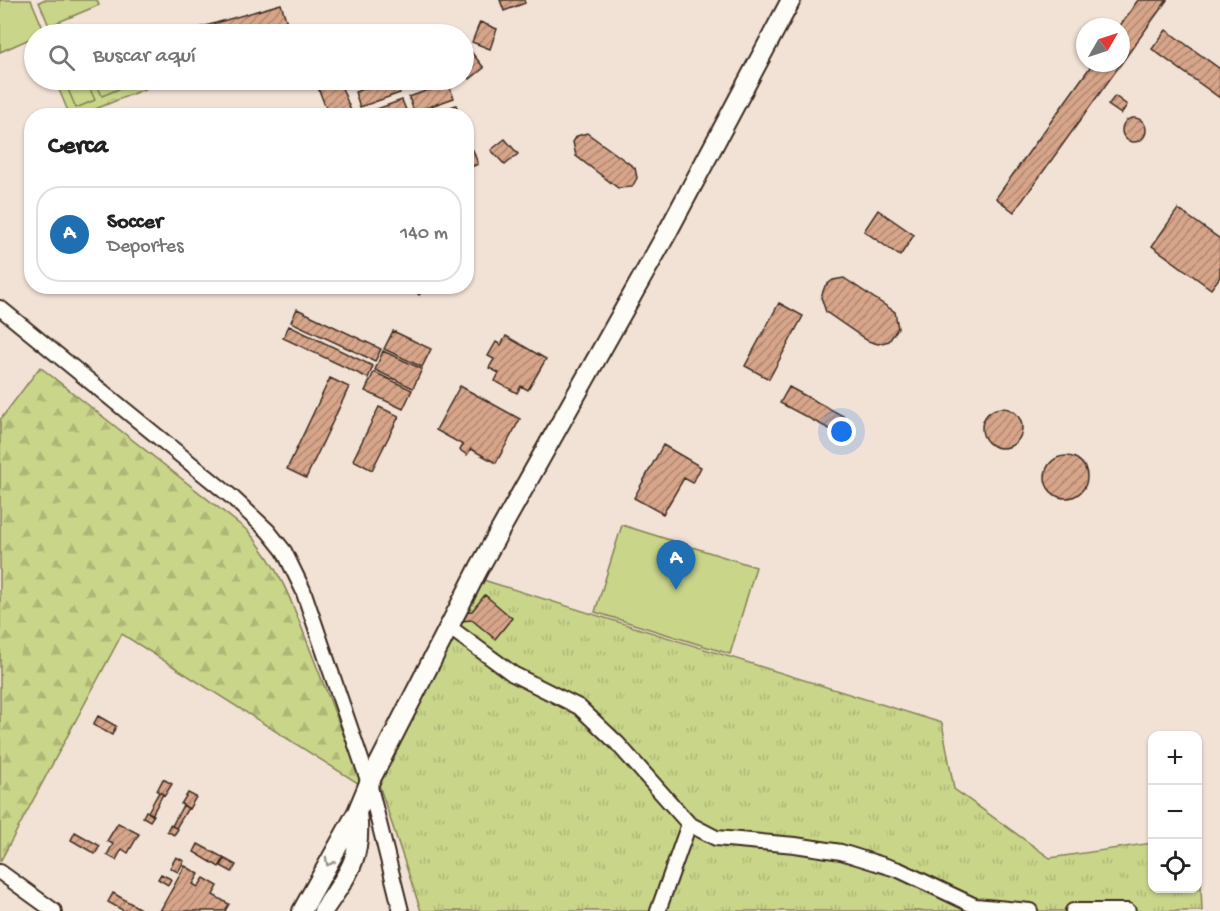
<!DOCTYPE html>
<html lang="es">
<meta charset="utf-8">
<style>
body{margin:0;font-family:"Gochi Hand",sans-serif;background:#f6f6f6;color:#222}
.controls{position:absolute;right:18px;bottom:18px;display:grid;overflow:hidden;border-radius:12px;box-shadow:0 2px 4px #0004}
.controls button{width:54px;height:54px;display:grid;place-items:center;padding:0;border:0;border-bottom:2px solid #e0e0e0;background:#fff;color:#222;font:30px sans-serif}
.compass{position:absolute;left:1076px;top:18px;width:54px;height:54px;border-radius:50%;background:#fff;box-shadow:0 2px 4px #0004;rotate:51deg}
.you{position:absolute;left:842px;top:432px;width:21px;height:21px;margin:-15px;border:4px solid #fff;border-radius:50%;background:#1a73e8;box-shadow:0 0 0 9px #1a73e833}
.badge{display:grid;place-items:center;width:39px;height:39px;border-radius:50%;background:#1f6fb2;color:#fff;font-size:20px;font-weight:700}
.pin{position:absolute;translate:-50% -50px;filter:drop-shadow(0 2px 3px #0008)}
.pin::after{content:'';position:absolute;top:32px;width:21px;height:18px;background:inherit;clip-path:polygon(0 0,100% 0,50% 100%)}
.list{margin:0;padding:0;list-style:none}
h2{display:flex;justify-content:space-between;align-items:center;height:78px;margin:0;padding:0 24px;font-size:26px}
h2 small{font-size:20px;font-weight:400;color:#767676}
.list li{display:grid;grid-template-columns:39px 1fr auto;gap:18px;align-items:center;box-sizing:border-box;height:96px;margin:0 12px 12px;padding:0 12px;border:2px solid #e0e0e0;border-radius:24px}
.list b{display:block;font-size:22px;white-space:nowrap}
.list p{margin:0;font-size:20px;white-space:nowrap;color:#767676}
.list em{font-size:20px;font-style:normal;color:#767676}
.icon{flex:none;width:33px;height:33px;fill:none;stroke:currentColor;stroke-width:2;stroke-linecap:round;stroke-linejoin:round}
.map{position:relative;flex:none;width:1220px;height:911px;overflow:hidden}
.search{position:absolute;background:#fff;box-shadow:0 2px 4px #0004;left:24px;top:24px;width:450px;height:66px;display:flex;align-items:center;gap:15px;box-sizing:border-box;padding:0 21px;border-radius:33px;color:#767676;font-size:22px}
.panel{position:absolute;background:#fff;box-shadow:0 2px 4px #0004;left:24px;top:108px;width:450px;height:186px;border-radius:24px}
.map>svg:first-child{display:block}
.grass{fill:url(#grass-tufts);stroke:#828054;stroke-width:1.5}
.forest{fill:url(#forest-firs);stroke:#828054;stroke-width:1.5}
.park{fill:url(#park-crowns);stroke:#828054;stroke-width:1.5}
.pitch{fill:#c9d589;stroke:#828054;stroke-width:1.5}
.building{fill:url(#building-hatch);stroke:#3b2a1e;stroke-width:1.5}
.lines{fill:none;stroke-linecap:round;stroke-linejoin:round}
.street-casing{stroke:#3b2a1e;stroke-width:18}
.secondary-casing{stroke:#3b2a1e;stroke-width:22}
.street{stroke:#fdfcf7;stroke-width:14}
.secondary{stroke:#fdfcf7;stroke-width:18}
.oneway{stroke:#9c938a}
</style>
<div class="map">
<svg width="1220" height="911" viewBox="0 0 1220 911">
<defs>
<pattern id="grass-tufts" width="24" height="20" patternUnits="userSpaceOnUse" patternTransform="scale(1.5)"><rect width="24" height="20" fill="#c9d589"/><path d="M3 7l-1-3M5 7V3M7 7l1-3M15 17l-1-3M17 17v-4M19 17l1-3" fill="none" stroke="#aeb776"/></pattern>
<pattern id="forest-firs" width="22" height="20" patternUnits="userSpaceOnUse" patternTransform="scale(1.5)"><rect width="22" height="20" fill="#c9d589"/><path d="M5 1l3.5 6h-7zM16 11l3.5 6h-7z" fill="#aeb776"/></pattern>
<pattern id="park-crowns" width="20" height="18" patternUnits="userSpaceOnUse" patternTransform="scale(1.5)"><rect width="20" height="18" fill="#c9d589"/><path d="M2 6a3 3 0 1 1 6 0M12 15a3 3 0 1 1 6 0" fill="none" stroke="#aeb776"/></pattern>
<pattern id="building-hatch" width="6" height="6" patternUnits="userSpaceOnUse" patternTransform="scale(1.5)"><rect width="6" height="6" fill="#d7a58a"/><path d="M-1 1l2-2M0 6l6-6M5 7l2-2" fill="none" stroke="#b08770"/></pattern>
</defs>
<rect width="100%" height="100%" fill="#f2e2d6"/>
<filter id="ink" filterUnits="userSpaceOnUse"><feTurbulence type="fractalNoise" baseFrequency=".0167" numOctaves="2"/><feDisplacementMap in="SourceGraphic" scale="12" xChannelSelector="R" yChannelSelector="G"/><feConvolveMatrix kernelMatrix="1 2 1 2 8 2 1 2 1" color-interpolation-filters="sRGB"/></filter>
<g filter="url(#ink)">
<!-- grass -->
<path class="grass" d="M480,579L942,723L954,789L1050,858L1152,843V888H1198L1199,837L1202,911H421L373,767Z"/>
<!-- forest -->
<path class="forest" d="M40,367L248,531C284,574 293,606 313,657C330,700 347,743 364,787L122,634L0,862V420Z"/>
<!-- park -->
<path class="park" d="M55,80H158L159,83L81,115L70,116Z"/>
<!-- pitch -->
<path class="pitch" d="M0,0H31L45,33L34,34V37L0,52Z
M43,0H97L99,5L49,26L39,2Z
M64,80H86L95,100L76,108Z
M95,80H117L121,88L102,96Z
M622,525L756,567L730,654L595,612Z"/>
<!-- building -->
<path class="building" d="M500,0H524L525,3L504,11Z
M1138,0H1167L1014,212L996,198L1093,63H1121V27H1119Z
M281,4L289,29L269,34H178Z
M480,22L497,29L490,49L472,42Z
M1166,30L1220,69V98L1152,49Z
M468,48L484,68L470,79L464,70V51Z
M331,80H339L353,116H329L317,85Z
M350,80H367L352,85Z
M390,80H395L400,93L360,107L355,92Z
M402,80H436L406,90Z
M448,83L454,98L414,112L409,97Z
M1115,96L1127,105L1121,114L1108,105Z
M402,100L408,115L363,116V114Z
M456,105L460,116H427Z
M1122 130a12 12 0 1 1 24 0a12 12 0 1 1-24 0Z
M587,133L635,168L637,178L632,187L618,188L576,156L573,142L577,136Z
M505,139L518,154L505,165L491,150Z
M473,150L478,164L466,169V152Z
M1178,209L1220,239V277L1211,289L1152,246Z
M878,210L914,235L900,256L864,231Z
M844,278L895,312L898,328L889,341L878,344L868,341L826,312L821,297L825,286L833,280Z
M411,286H428L419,295Z
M779,303L803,316L769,379L745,366Z
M297,309L381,349L375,361L291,322Z
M289,326L373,366L368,378L283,338Z
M393,331L431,349L422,367L384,349Z
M506,336L546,359L528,390L521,386L517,393L495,381L499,373L489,368L494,359L488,356L496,342L501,345Z
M383,351L422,369L413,388L375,370Z
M374,372L412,390L403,409L365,391Z
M330,378L349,387L306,478L287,469Z
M460,386L520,419L496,463L471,449L467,455L460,450L463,445L436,430Z
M789,387L845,417L837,433L780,403Z
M379,407L399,416L372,470L353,460Z
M982 428a20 20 0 1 1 40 0a20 20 0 1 1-40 0Z
M663,445L701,467L693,483L684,478L663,514L634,498Z
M1045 477a21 21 0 1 1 42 0a21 21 0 1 1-42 0Z
M485,595L512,618L495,639L472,620L461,621L460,612L472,611Z
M98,716L116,726L112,735L93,725Z
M163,779L172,784L165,795L157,791Z
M159,792L163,794L152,815L148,812Z
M188,793L196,797L189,809L181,804Z
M183,805L188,808L176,828L172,826Z
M146,811L154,815L150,821L143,817Z
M118,823L139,834L128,853L122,849L116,860L107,855L113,844L107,841Z
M170,825L178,829L174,835L167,831Z
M75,832L100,846L95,854L71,840Z
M198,844L224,858L219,867L194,852Z
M176,857L184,861L178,872L170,868Z
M225,859L236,865L232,872L221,866Z
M185,866L199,874L193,884L198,887L204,878L218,886L213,895L229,904L225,911H160Z
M161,874L171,879L168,885L158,879Z
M113,893L144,911H124L108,902Z"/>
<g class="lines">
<defs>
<path id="street" d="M0,308L233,498L268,531L284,551L303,590L369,783L401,911
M449,627L513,674L579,707L617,743L689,824L716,838L795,845L841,852L899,870L975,906L1030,911
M0,872L54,911
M658,911L689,824
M1073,911H1128"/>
<path id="secondary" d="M302,911L357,812L369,783L479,568L667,233L791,0
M323,911C348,874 363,858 357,812"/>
</defs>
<!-- street casing -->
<use href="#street" class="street-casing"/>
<!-- secondary casing -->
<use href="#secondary" class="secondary-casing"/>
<!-- street -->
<use href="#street" class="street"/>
<!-- secondary -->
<use href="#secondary" class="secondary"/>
</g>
<!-- one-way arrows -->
<defs><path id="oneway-chevron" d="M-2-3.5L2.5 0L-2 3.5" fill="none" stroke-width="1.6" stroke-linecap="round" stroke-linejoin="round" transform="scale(1.5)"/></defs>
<use class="oneway" href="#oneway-chevron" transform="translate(329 862) rotate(119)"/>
</g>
</svg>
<div class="controls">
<button>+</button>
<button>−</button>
<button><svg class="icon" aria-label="locate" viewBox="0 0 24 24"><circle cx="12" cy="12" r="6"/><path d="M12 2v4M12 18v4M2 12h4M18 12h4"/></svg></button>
</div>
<svg class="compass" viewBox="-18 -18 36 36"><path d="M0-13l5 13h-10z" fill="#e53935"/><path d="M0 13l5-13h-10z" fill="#767676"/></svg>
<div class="you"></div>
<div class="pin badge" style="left:676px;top:590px">A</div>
<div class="search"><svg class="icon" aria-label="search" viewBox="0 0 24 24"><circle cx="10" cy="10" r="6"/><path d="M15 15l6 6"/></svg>Buscar aquí</div>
<section class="panel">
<h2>Cerca<small></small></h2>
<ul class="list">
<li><span class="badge">A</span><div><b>Soccer</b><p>Deportes</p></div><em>140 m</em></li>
</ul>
</section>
</div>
